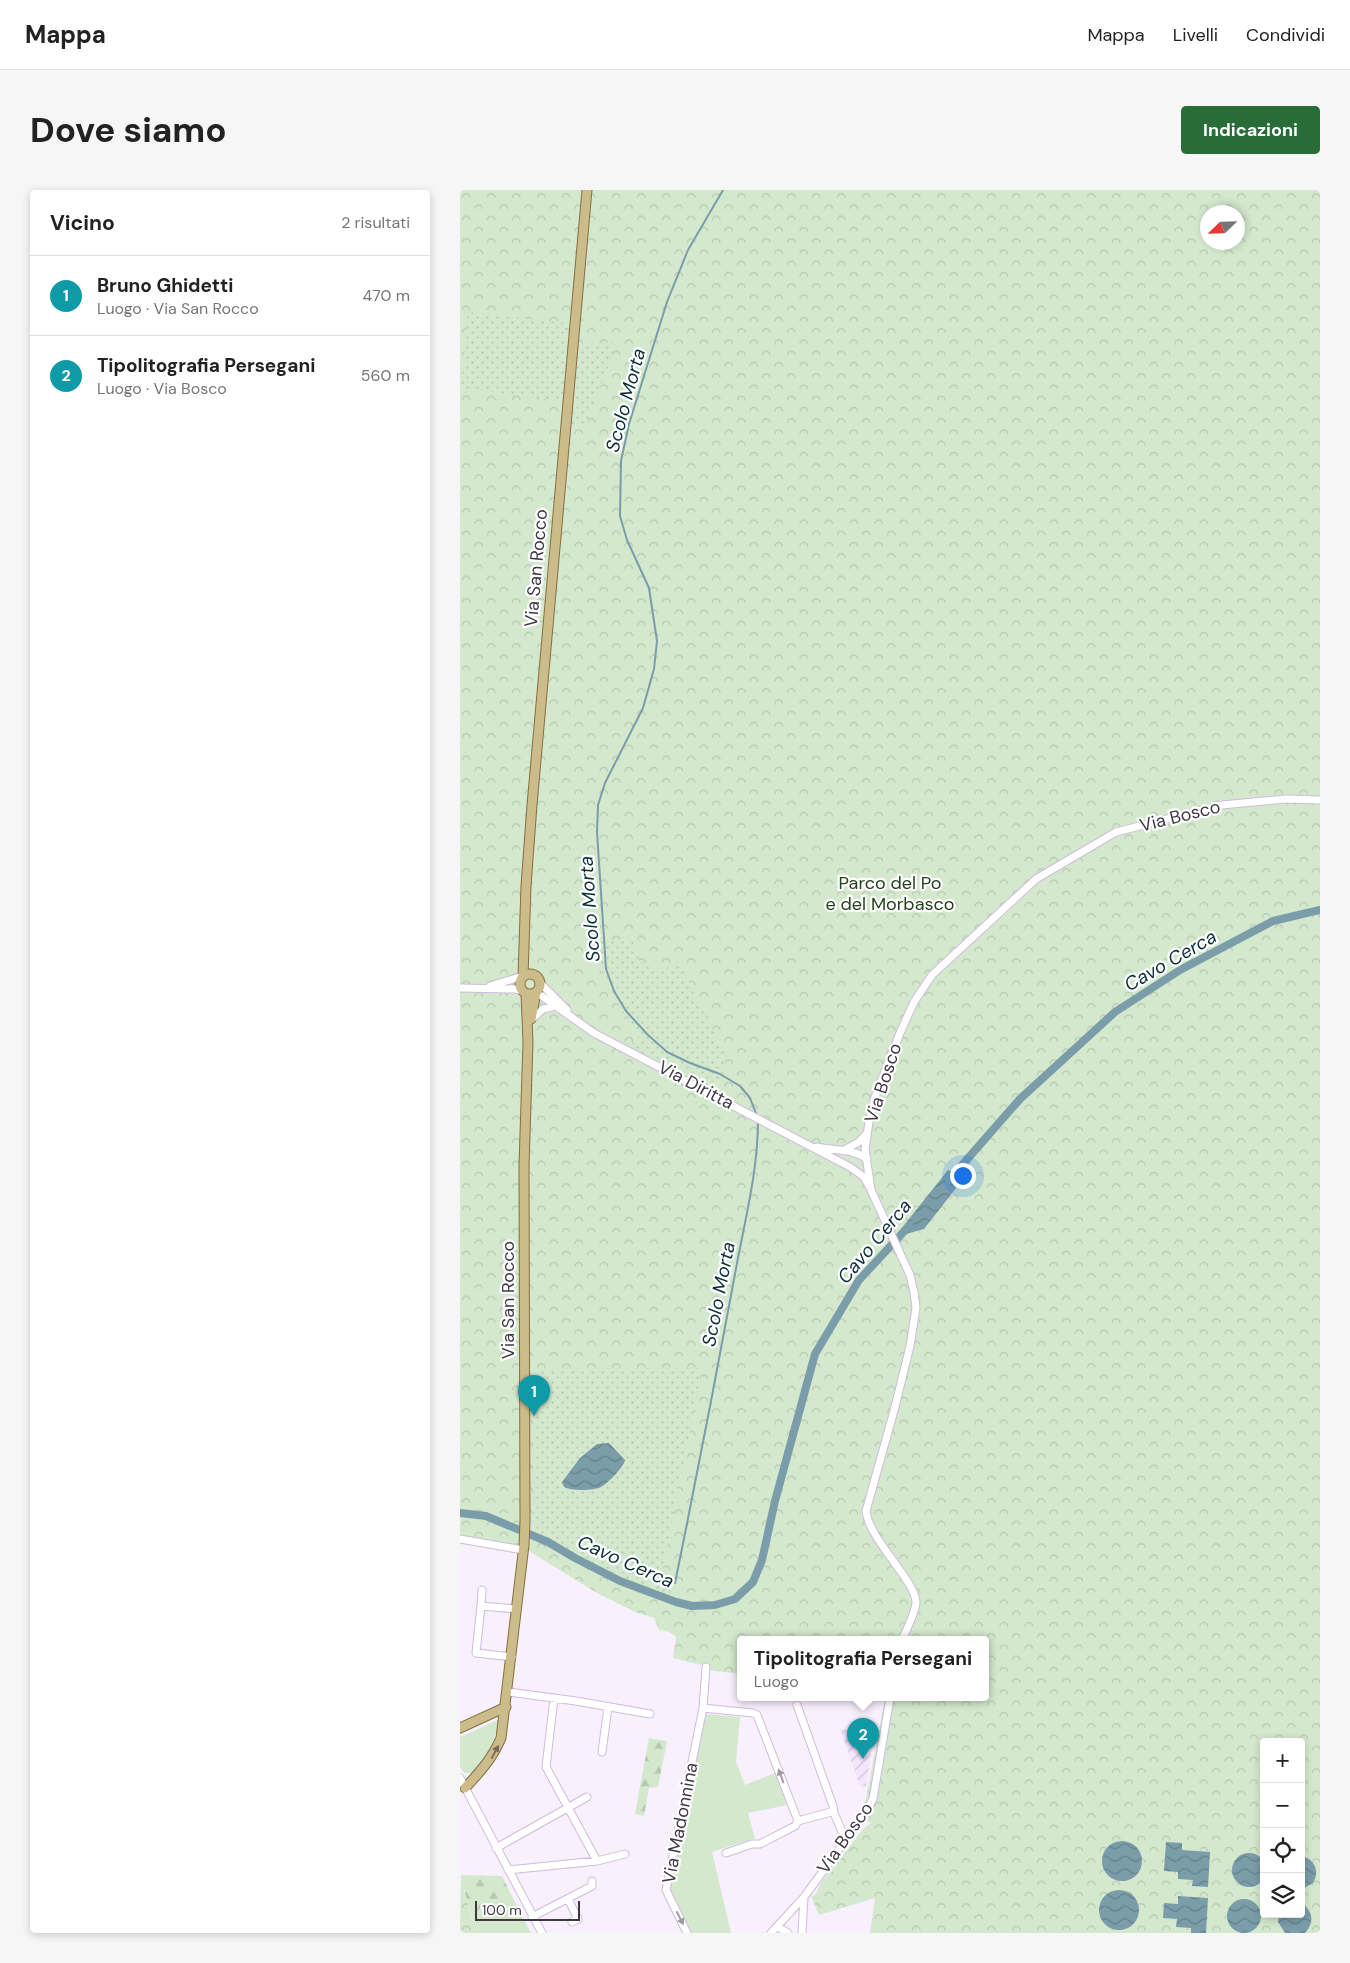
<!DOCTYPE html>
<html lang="it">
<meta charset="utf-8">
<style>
body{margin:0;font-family:"DM Sans",sans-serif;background:#f6f6f6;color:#222}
.controls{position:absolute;right:15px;bottom:15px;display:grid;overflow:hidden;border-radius:5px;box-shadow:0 2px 8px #0003}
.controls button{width:45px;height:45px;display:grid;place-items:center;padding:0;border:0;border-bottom:1px solid #e0e0e0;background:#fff;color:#222;font:25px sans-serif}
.compass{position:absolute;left:740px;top:15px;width:45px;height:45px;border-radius:50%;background:#fff;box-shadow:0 2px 8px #0003;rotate:247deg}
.scale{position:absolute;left:15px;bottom:12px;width:105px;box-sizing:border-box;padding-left:5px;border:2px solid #3f3744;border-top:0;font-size:14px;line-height:18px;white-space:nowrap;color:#3f3744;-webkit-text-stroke:4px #fff;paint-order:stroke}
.you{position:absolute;left:502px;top:985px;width:18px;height:18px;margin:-12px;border:4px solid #fff;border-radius:50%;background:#1a73e8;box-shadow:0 0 0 8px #1a73e833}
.badge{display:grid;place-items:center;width:32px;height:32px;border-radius:50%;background:#286c38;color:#fff;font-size:16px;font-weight:700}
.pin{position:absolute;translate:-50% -41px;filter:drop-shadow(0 1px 2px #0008)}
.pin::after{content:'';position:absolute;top:26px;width:18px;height:15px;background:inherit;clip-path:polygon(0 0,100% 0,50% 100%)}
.popup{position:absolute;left:277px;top:1446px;width:252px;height:65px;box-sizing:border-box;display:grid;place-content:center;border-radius:5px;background:#fff;filter:drop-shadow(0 1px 4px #0005);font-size:16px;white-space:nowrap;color:#767676}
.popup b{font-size:19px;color:#222}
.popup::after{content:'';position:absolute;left:50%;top:100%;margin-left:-10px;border:10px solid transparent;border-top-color:#fff}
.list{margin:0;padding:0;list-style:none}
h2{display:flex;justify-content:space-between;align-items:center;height:65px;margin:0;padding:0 20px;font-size:21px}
h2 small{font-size:16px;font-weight:400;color:#767676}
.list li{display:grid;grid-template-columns:32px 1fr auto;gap:15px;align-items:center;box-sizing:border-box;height:80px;padding:0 20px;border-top:1px solid #e0e0e0}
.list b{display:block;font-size:19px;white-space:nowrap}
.list p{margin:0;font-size:16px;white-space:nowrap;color:#767676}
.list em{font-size:16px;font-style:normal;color:#767676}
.icon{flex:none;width:28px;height:28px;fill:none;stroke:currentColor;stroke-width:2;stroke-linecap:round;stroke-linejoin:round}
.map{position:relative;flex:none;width:860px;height:1743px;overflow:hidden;border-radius:5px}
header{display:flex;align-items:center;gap:30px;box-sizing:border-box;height:70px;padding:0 25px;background:#fff;border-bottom:1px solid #e0e0e0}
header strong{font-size:24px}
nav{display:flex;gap:28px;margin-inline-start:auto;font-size:18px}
.intro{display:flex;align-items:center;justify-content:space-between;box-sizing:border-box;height:120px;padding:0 30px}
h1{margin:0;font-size:35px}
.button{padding:12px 22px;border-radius:5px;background:#286c38;color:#fff;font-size:18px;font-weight:700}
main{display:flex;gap:30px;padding:0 30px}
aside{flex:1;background:#fff;border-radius:5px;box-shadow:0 2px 8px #0003}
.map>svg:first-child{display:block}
.industrial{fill:url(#industrial-furrows)}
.grass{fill:#d4e8ce}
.forest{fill:url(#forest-firs)}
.park{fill:url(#park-crowns);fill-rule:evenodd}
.garden{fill:url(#garden-dots)}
.water{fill:url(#water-waves)}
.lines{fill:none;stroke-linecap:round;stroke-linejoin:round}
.stream{stroke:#7a9da9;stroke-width:2}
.canal{stroke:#7a9da9;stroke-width:8}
.minor-casing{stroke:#cfbcdc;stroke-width:9}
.major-casing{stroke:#857040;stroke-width:11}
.minor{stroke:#fff;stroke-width:7}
.major{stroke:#ccbb8b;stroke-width:9}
.oneway{fill:#776c60}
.oneway2{fill:#9f9ba2}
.labels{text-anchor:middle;stroke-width:4.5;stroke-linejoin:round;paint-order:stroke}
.street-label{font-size:18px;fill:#3f3744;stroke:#fff}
.park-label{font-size:18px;fill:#23411a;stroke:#fff}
.water-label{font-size:19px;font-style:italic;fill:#0a2e39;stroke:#fff}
</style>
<header>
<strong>Mappa</strong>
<nav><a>Mappa</a><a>Livelli</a><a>Condividi</a></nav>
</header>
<div class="intro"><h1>Dove siamo</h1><a class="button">Indicazioni</a></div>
<main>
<aside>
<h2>Vicino<small>2 risultati</small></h2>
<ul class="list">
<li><span class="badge" style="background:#0f9aa8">1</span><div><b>Bruno Ghidetti</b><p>Luogo · Via San Rocco</p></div><em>470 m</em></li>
<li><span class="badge" style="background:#0f9aa8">2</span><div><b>Tipolitografia Persegani</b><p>Luogo · Via Bosco</p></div><em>560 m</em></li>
</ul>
</aside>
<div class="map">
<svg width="860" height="1743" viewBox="0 0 860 1743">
<defs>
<pattern id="industrial-furrows" width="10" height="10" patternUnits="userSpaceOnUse" patternTransform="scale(1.25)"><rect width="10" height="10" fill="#f3e6fd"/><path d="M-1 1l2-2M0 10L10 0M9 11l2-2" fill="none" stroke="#d1c6da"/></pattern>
<pattern id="forest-firs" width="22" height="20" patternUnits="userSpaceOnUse" patternTransform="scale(1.25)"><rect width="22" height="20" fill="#d4e8ce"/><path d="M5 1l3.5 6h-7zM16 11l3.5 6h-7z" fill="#b7c8b2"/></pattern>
<pattern id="park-crowns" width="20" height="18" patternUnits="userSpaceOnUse" patternTransform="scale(1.25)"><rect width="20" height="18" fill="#d4e8ce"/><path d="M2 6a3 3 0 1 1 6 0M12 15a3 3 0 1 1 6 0" fill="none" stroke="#b7c8b2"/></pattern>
<pattern id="garden-dots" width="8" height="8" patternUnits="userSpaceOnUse" patternTransform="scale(1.25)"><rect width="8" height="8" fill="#d4e8ce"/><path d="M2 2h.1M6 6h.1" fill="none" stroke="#b7c8b2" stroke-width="1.8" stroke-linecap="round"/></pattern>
<pattern id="water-waves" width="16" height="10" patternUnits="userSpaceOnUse" patternTransform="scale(1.25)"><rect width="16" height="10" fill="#7a9da9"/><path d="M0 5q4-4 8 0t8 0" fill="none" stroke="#65818b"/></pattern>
</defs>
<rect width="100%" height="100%" fill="#f8f0fd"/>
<!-- industrial -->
<path class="industrial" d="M380,1539L414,1543L406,1597L400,1596Z"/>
<!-- grass -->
<path class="grass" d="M246,1524L280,1527L276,1572L285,1595L315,1583L327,1615L288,1623L295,1648L252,1662L271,1743H232L210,1699Z
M40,1529C35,1549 27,1567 13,1583H4L0,1576V1547Z
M50,1702L71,1743H16L11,1724Z"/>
<!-- forest -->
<path class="forest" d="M189,1548L207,1551L198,1597L189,1598L184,1626L175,1624Z
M3,1685L42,1686L50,1702L11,1724L1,1689V1686Z"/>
<!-- park -->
<path class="park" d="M0,0H860V1743H410L415,1708L359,1725L351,1706L355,1705L362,1691L403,1639L411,1633L397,1625L406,1609L425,1508H526V1450H280V1484L249,1480L241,1475L213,1468L216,1447L209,1442L199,1440L194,1428L175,1422L137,1403L69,1361L0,1354ZM748,22H778V52H748ZM804,1552H841V1724H804Z
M1,1689L16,1743H0Z"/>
<!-- garden -->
<path class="garden" d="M8,122L105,133V153H157L126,236H108L109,212L1,198Z
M174,748L179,771L192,779L221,776L264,862L266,876L259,891L242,894L167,858L180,846L162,821L138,775L136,752Z
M242,1178L198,1404L160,1389L73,1341L74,1179Z"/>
<!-- water -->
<path class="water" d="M488,980L504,988L464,1039L446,1044L441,1039Z
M149,1253L165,1270C164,1277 147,1294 141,1297C133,1301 111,1301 104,1297L102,1292L120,1268L137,1254Z
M642 1671a20 20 0 1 1 40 0a20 20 0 1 1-40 0Z
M706,1652L722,1653V1660L750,1662L748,1697L732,1696L733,1690L718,1689V1682L704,1681Z
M772 1680a17 17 0 1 1 34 0a17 17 0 1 1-34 0Z
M841,1666C855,1669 860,1681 853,1693L841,1700Z
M639 1720a20 20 0 1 1 40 0a20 20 0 1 1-40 0Z
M718,1706L748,1708L746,1743H731V1738L716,1737L717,1729L703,1728L704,1713L718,1714Z
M767 1726a17 17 0 1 1 34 0a17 17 0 1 1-34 0Z
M841,1713C853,1720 855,1733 845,1743H825L818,1732L819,1724H841Z"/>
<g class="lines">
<!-- stream -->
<path class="stream" d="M263,0L228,60L207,112L169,234L161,271L160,326L167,350L189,398L197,451L194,479L183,518L145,593L138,615L137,642L146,779L154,801L166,821L187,844L207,862L230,873L260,884L280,896L290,908L297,926
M215,1393C236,1290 256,1187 275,1084C284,1033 298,983 298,930"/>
<!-- canal -->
<path class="canal" d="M489,990L560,909L655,822L720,780L813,731L860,720
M0,1323L26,1326L88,1352L115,1368L160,1391L216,1412L232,1416L255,1415L275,1409L293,1392L302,1370L315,1311L355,1164L399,1090L450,1035"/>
<defs>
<path id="minor" d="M80,793L107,820
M30,796L63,786
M0,798L55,799L62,801
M76,802L134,843L390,977L404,987L409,996
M71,830L83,819L95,816
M357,957C374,961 392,958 407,969
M384,960L399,952L407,943
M0,1349L63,1360
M21,1416L22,1400
M442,1450C446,1441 455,1423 456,1413C457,1392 409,1350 406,1321L435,1217L450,1156L456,1118L454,1102L450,1085L411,1000L405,959L409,932L415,907L440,843L454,812L472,785L576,689L656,642L762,615L825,609L860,610
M52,1467L16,1463L21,1416L57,1419
M48,1502L116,1511L190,1524
M94,1508L86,1577L137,1671
M337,1515L373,1616L374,1623L386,1651
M243,1518L246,1477
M142,1562L148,1517
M0,1588L82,1743
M36,1658L127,1607
M266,1663L292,1654H300L335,1636L338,1631L371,1622L374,1623
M48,1680L137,1671L165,1664
M108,1709L118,1729L112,1732
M72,1727L132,1696V1691
M318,1737L328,1743
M227,1743L206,1700L243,1518L293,1523L297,1525L338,1631
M311,1743L344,1707L403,1627L413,1609L430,1508
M342,1743L344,1707"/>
<path id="major" d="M60 794a10 10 0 1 1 20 0a10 10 0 1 1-20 0Z
M63,786L66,696L72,615L127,0
M71,829L76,802
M0,1538L46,1517
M5,1598C20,1582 32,1569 41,1548L64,1355L65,1332L64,975L68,852L66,804"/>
</defs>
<!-- minor casing -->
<use href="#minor" class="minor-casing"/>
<!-- major casing -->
<use href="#major" class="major-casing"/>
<!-- minor -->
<use href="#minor" class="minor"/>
<!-- major -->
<use href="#major" class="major"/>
</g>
<!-- one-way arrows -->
<defs><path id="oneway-solid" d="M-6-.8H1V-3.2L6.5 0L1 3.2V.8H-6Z" transform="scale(1.25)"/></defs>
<use class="oneway" href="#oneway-solid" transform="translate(35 1562) rotate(-62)"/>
<g class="oneway2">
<use href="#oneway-solid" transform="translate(321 1586) rotate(-110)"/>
<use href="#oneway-solid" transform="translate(220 1728) rotate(63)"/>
</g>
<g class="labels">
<!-- street labels -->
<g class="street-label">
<text transform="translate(76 378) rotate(-85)" y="6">Via San Rocco</text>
<text transform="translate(720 626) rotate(-14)" y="6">Via Bosco</text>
<text transform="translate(423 893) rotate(-72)" y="6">Via Bosco</text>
<text transform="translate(236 895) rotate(28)" y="6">Via Diritta</text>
<text transform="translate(48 1110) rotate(-90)" y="6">Via San Rocco</text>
<text transform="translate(220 1633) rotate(-79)" y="6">Via Madonnina</text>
<text transform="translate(385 1648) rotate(-55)" y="6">Via Bosco</text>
</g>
<!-- park labels -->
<g class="park-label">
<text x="430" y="699">Parco del Po<tspan x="430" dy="21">e del Morbasco</tspan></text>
</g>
<!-- water labels -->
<g class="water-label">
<text transform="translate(165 210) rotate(-75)" y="7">Scolo Morta</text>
<text transform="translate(129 719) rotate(-94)" y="7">Scolo Morta</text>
<text transform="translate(710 770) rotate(-30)" y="7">Cavo Cerca</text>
<text transform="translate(414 1051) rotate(-50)" y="7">Cavo Cerca</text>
<text transform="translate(258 1104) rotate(-79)" y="7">Scolo Morta</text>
<text transform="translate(166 1371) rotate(24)" y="7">Cavo Cerca</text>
</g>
</g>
</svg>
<div class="controls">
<button>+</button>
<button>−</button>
<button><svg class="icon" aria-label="locate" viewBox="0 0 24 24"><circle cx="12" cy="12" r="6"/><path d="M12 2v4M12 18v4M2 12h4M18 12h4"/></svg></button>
<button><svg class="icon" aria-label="layers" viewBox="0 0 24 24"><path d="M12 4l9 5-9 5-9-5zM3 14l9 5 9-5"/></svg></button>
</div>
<svg class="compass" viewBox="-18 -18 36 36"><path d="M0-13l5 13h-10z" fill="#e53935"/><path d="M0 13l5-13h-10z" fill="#767676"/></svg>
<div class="scale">100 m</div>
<div class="you"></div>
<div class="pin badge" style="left:74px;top:1226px;background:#0f9aa8">1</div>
<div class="pin badge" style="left:403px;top:1569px;background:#0f9aa8">2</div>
<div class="popup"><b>Tipolitografia Persegani</b>Luogo</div>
</div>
</main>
